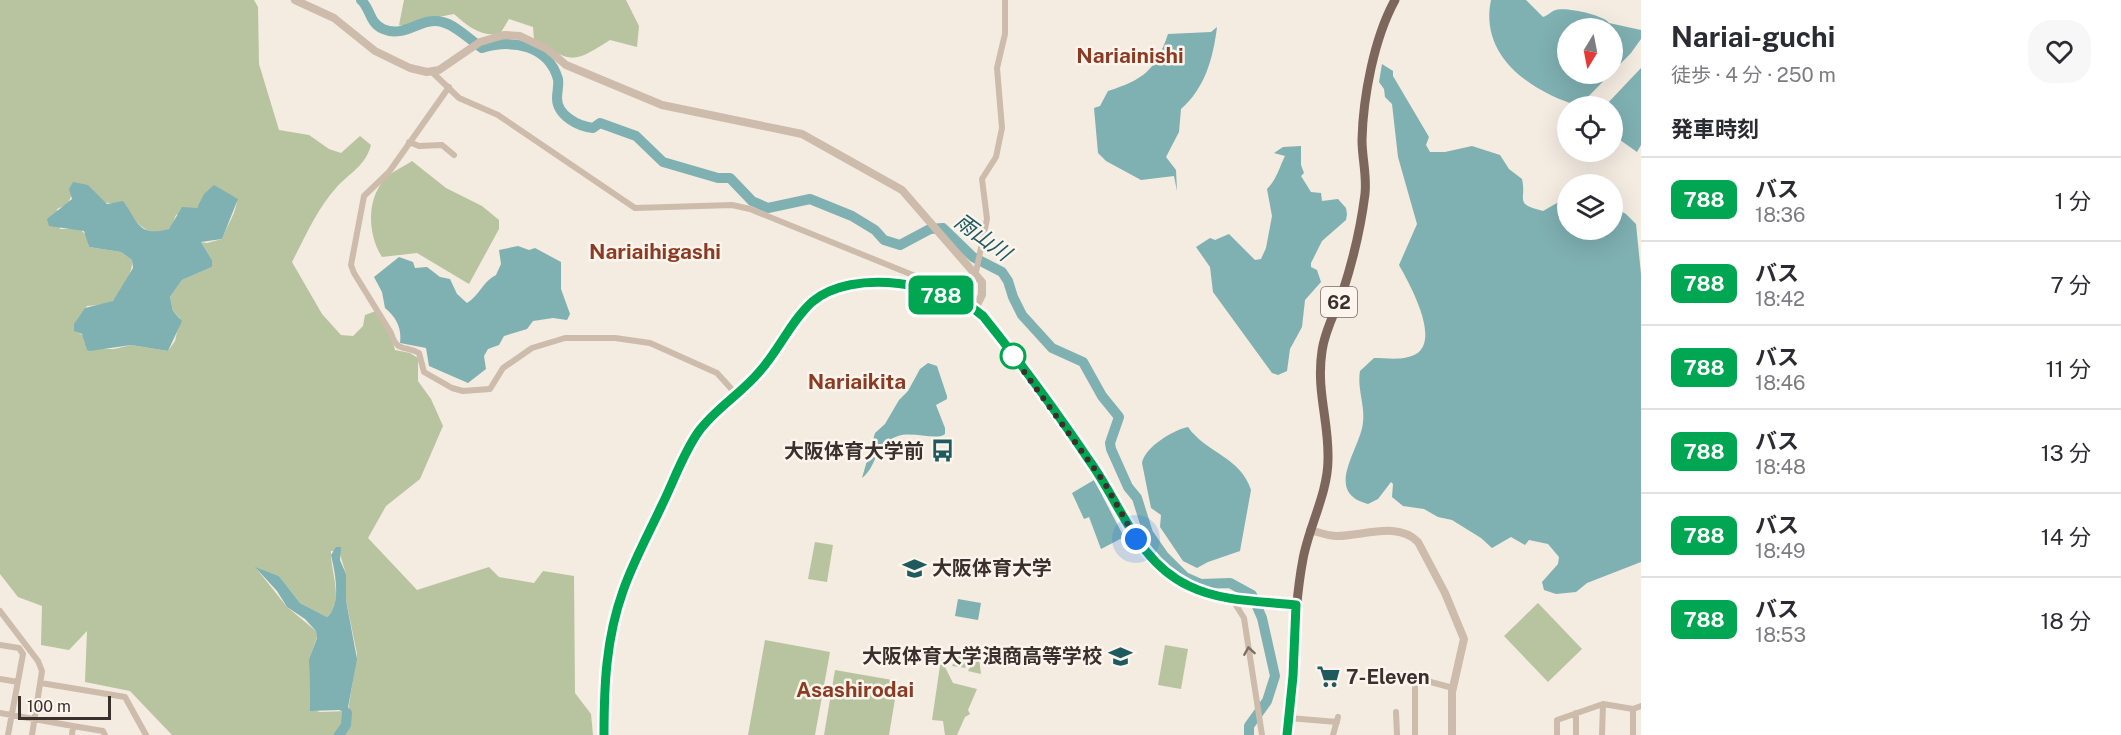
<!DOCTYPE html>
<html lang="ja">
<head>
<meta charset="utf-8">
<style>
  body { margin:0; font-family:"Public Sans","Noto Sans JP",sans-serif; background:#f7f7f7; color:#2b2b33; height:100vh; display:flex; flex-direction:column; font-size:22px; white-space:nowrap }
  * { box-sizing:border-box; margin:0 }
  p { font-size:20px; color:#7c7c81 }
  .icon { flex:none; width:33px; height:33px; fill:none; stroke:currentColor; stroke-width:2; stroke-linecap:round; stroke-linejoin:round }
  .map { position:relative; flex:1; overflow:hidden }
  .sheet { display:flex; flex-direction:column; background:#fff; width:480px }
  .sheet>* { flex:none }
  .badge { padding:0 12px; border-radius:9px; font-size:21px; line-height:39px }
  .needle { width:39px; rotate:190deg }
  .controls { position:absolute; left:1557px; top:18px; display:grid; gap:12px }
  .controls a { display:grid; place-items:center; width:66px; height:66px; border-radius:50%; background:#fff; box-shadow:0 6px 24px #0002; font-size:30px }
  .scale { position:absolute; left:18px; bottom:15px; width:93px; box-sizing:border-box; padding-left:6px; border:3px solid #3b302b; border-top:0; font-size:16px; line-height:21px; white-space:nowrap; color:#3b302b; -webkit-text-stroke:4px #fbf5ee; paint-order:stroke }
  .you { position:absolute; width:30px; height:30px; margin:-15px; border:4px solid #fff; border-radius:50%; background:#1a73e8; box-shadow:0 0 0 9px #1a73e833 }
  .map>.badge { position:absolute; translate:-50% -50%; box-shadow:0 0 0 3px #fff }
  h2 { padding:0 30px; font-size:22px; line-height:54px }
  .round { display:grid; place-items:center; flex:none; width:63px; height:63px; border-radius:24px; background:#f7f7f7 }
  .overview { display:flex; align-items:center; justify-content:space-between; height:102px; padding:0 30px }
  h1 { font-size:28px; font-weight:700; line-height:45px }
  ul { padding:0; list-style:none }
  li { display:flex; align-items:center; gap:18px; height:84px; padding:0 30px; border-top:2px solid #e1e1e2 }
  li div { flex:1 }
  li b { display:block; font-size:22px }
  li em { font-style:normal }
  li .badge { min-width:66px; font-weight:700; text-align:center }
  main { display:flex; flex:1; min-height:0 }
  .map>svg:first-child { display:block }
  .green { fill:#b8c4a0; fill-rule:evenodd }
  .water { fill:#7fb0b2; fill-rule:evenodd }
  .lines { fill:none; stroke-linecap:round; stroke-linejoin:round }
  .river { stroke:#7fb0b2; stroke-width:10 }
  .minor { stroke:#cdbbac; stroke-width:6 }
  .tertiary { stroke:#cdbbac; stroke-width:8 }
  .primary { stroke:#7d675c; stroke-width:9 }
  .oneway { stroke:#7d6f65 }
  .line-casing { stroke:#fff; stroke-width:14 }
  .line { stroke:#00a651; stroke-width:9 }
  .walk { stroke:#3b302b; stroke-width:6; stroke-dasharray:0 10.8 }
  .stop-dot { fill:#fff; stroke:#00a651; stroke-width:3 }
  .labels { text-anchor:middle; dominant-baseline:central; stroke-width:5; stroke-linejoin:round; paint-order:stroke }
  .shield { fill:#fbf5ee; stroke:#756b66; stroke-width:1.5 }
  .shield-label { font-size:18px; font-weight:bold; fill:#3b302b }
  .poi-label { font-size:20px; font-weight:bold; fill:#3b302b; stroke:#fbf5ee; text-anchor:end }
  .neighbourhood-label { font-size:21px; font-weight:bold; fill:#8c3b22; stroke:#fbf5ee }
  .water-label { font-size:21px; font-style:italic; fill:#1f5a5e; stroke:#fbf5ee }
</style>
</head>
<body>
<main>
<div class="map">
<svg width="1641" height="735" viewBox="0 0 1641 735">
  <rect width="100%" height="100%" fill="#f4ebe1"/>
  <path class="green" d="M0,0H254L258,7L259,64L279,130L309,135L329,149L341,153L360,136L371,145C365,167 350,172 336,188C317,209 305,237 292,262L322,314L341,335L353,336L363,326L365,315L376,311L390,333L395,350L410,353L418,358V381L431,399L443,426L420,479L386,506L368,538L417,590L489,567L499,577L534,583L543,571L574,576L575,693L591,714L593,735H172L130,691L85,682L87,631L69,650L41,645L42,606L18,597L0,574ZM214,186L237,199C237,212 226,227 222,239L207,243L201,242L212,260V267L182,280L170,297L173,311L180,318L175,341L168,351L131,345L114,349H87L84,336L77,332V320L87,306C95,305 104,305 111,302C120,297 134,270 132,260L121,252L89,247L86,235L80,229H60L57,209L68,204L72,194L92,189L101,202L126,205C130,220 152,241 169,229C173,226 174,219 176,215L197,208ZM331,551H339L346,574V600L357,654L348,711L320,712L310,709L309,659L317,637L316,631L287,607L256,568L279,576L300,603L327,617C345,601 330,571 331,551Z
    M404,0H626L639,26L637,47L610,40C572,64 573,63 534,40L533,27L509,19L500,34C480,37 468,26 454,14C439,16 410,27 399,25Z
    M412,161L446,188L482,206L499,220V229L469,284L417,253L382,257C368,235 366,201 384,180C391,172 403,167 412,161Z
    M815,542L833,545L827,582L808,579Z
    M1538,603L1582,649L1548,682L1504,636Z
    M765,640L830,652L815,735H748Z
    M1165,645L1188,649L1181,689L1158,685Z
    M962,648L966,668L952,666Z
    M978,651L981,674L968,671Z
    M941,659L953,683L977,689L968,710L970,714L965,717L957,735H945L943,721L932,720Z
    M835,670L898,681L889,735H824Z"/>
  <path class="water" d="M1491,0H1526L1543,17C1549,15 1551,11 1556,10C1566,7 1603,15 1609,23L1641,30V39L1631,53L1579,106C1532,92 1479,57 1491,0ZM1568,28H1612V74H1568Z
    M1217,27C1213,59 1205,88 1181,109L1179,132L1166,157L1176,170L1177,191L1174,176L1141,180L1106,161L1098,153L1094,108L1100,106L1108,91C1143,80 1156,70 1168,34L1211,32Z
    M1382,64L1393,71V76L1429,137L1426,145L1430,152H1445L1472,146L1500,155L1509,169L1522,179C1527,200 1513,204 1543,211L1557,203L1567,202L1568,230H1612L1613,207L1626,214L1636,224L1641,274V562L1587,583L1576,592L1556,594L1544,590L1542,582L1558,564L1559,557L1548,544L1529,540L1525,545L1511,537L1492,548L1481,538L1452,520L1438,517L1424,509L1403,506L1392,497L1393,484L1391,482L1378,499L1368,504C1322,492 1361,449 1363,422C1365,405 1357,389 1360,371L1374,358C1387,358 1404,361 1416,354C1441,339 1409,283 1399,265L1417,224L1398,157L1392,104L1385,97L1384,89L1379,82Z
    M1641,68V145L1637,152L1613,135L1612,106H1605Z
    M1301,146V165L1304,173L1301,176L1311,192L1321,193L1322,201L1338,199L1346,208L1347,214L1346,220L1322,241L1311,263V267L1317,270L1321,282L1305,300L1302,327L1290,349L1287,371L1278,375L1272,373L1213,292L1210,267L1196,247L1210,238L1215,240L1229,234L1255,260L1261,259L1266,248L1272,216L1267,189C1277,179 1279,168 1285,156L1274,153L1283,147Z
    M73,182L88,185L107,204L123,201C137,219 137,238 169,229L182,207L197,208L204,194L214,185L238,199L222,239L201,242L212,260V267L182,280L170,297L173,311L182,321L168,351L131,345L90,351L87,350L82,334L74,331V324L85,308L113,301L133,268L132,260L121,252L89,247L84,231L49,226L47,219L72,199L69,189Z
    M518,246L529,250L535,248L561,262V289L570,314L567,320L553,318L533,321L527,329L504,336L499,345L488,349L484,356L486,369L468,383L429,366L426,348L400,343C402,328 396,317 385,308L382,292L374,277L399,257L413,262L415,268L427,267L440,277L450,279L457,294L467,303C479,296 483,281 496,275L501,264L499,250Z
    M928,363L937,366L947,396V399L936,405L945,428V434C937,441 913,431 898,436C873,445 878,466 862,478L875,433L885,424L899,400L908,391L920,369Z
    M1188,427C1206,453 1241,457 1251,490L1240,551L1208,562L1197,568L1183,561L1160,527L1161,515L1151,508L1142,463C1145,447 1173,430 1188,427Z
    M1094,480L1124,537L1101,549L1089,517L1084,519L1072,493Z
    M336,547H341L340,560L346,574V600L357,659L347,713L339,710L310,711L309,659L317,638L316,631L305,619L287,607L277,591L255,567L279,576L300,603L327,617C342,604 335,572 331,555Z
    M958,599L981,603L978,620L955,616Z"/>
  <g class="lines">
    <path class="river" d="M361,0C371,9 369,23 383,29C405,39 421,16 442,22C456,25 470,40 482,48C512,39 548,45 558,79C559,85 557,92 557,98C557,115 577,126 593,128L600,123L636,136L663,162L718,178H730L752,201L768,208L810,199L852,216L875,230L884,240L900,245L930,229L943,228L973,257L1002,272L1008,281L1013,297L1022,315L1052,348L1083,362L1102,396L1119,417L1110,443L1111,449L1128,487L1137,498L1148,533L1164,556L1185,577L1201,584L1230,583L1252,595L1262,618L1275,676L1267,701L1249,726V735
      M339,735L346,725L347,713"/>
    <path class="minor" d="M432,72L459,98L498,115L635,208L732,205L750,209L930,282L951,284L964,280L976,272L987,219L982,179L996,157L1002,128L997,68L1005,34V0
      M449,87L389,172L364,196L351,265L354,273L391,333C397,353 405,345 419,353L424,372L452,388L463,391L490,389L503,368L532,348L565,338H615L650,343L717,373L736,394
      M409,142L419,146L442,145L454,155
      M1232,599L1244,618L1262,735
      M0,611L38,661L42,671L32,735
      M0,645L19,648L23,654L8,735
      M1401,674L1453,688
      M1415,678V735
      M0,679L18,682
      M41,683L125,697L146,735
      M1396,712L1397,735
      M0,713L73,726
      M1289,718L1337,722
      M72,735L73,726L103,731L105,735
      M1333,735L1338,717
      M1557,735V720L1603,704L1633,709L1641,706
      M1576,735V713
      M1602,735L1603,704
      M1633,735V709"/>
    <path class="tertiary" d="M295,0L334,18L375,51L410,68L427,72L439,70L480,42L504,35L520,36L547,49L566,65L662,105L802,134L902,190L982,282V295L975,309
      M1310,530C1318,532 1328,536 1337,536C1363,536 1398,521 1418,542L1445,593L1464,639L1452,692V735
      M604,735L606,660L622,592L690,446L711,416L760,372L811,303L823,294L850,285L868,282L912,286L975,309L998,335L1078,444L1104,481L1143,550L1154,561L1176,579L1200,591L1232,599L1296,605"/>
    <path class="primary" d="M1287,735C1295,677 1292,617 1303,559C1309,526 1328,493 1328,459C1329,421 1316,391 1322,351C1325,329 1336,311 1343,291C1353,260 1361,226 1365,194C1367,175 1362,158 1362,140C1363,97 1374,38 1395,0"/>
  </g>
  <defs><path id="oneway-chevron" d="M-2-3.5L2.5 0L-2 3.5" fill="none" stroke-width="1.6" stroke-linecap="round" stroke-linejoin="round" transform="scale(1.5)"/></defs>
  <use class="oneway" href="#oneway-chevron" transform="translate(1249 651) rotate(-99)"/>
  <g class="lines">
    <defs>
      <path id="line" d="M604,735C604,686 606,638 623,591C633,562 649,533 662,505C674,481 683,453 699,431C716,408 742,393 760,371C779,350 791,321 812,302C853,267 945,283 983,316C1020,362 1058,414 1091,463C1122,507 1138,562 1189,586C1222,602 1260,601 1296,605L1293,676L1287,735"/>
    </defs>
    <use href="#line" class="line-casing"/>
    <use href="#line" class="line"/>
    <path class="walk" d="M1013,356L1009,351L1104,482L1136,539"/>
  </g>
  <defs>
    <symbol id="bus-bare" viewBox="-9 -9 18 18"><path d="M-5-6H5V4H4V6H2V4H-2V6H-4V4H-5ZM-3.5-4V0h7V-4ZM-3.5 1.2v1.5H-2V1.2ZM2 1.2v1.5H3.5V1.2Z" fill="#1f5a5e" stroke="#fbf5ee" stroke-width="2.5" paint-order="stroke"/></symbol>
    <symbol id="university-bare" viewBox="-9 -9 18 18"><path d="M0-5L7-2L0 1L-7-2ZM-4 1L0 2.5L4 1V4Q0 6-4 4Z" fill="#1f5a5e" stroke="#fbf5ee" stroke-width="2.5" paint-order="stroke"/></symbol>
    <symbol id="school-bare" viewBox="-9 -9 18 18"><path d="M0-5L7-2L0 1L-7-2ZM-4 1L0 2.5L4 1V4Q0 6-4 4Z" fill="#1f5a5e" stroke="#fbf5ee" stroke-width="2.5" paint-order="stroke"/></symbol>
    <symbol id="supermarket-bare" viewBox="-9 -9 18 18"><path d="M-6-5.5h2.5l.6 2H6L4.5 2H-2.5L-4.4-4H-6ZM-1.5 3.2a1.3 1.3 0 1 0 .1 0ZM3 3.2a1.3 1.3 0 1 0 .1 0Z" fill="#1f5a5e" stroke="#fbf5ee" stroke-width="2.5" paint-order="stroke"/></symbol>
  </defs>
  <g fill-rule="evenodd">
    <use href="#bus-bare" x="926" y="434" width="33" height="33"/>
    <use href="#university-bare" x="898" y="552" width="33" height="33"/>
    <use href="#school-bare" x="1104" y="640" width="33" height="33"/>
    <use href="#supermarket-bare" x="1312" y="660" width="33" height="33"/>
  </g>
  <circle class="stop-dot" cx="1013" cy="356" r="12"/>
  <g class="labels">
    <rect class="shield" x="1321" y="287" width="36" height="30" rx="4.5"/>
    <g class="shield-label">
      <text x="1339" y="302">62</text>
    </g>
    <g class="poi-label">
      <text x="924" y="451">大阪体育大学前</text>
      <text x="932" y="568" text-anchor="start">大阪体育大学</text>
      <text x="1102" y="656">大阪体育大学浪商高等学校</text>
      <text x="1346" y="677" text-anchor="start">7-Eleven</text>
    </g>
    <g class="neighbourhood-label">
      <text x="1130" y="55">Nariainishi</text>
      <text x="655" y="251">Nariaihigashi</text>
      <text x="857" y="381">Nariaikita</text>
      <text x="855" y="689">Asashirodai</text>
    </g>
    <g class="water-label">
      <text transform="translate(983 237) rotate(36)">雨山川</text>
    </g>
  </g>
</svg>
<div class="controls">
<a><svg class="needle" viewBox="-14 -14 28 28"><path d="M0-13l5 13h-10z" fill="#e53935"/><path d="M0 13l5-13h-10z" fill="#7c7c81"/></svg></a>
<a><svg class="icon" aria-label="locate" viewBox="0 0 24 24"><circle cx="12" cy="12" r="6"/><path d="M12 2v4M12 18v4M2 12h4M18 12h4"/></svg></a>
<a><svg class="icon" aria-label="layers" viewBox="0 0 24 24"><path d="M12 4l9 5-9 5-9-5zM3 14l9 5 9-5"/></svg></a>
</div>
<div class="scale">100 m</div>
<div class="you" style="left:1136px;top:539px"></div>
<b class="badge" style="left:941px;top:295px;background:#00a651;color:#fff">788</b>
</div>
<section class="sheet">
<div class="overview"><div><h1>Nariai-guchi</h1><p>徒歩 · 4 分 · 250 m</p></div><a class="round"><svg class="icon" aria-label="heart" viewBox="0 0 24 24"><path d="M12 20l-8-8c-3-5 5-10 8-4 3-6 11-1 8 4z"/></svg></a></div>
<h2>発車時刻</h2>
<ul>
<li><span class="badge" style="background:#00a651;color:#fff">788</span><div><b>バス</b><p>18:36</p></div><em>1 分</em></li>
<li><span class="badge" style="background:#00a651;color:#fff">788</span><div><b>バス</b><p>18:42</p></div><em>7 分</em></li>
<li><span class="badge" style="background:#00a651;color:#fff">788</span><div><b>バス</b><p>18:46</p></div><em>11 分</em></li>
<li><span class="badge" style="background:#00a651;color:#fff">788</span><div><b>バス</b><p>18:48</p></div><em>13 分</em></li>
<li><span class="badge" style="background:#00a651;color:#fff">788</span><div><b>バス</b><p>18:49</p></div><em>14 分</em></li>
<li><span class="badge" style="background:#00a651;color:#fff">788</span><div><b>バス</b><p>18:53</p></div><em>18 分</em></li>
</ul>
</section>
</main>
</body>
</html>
